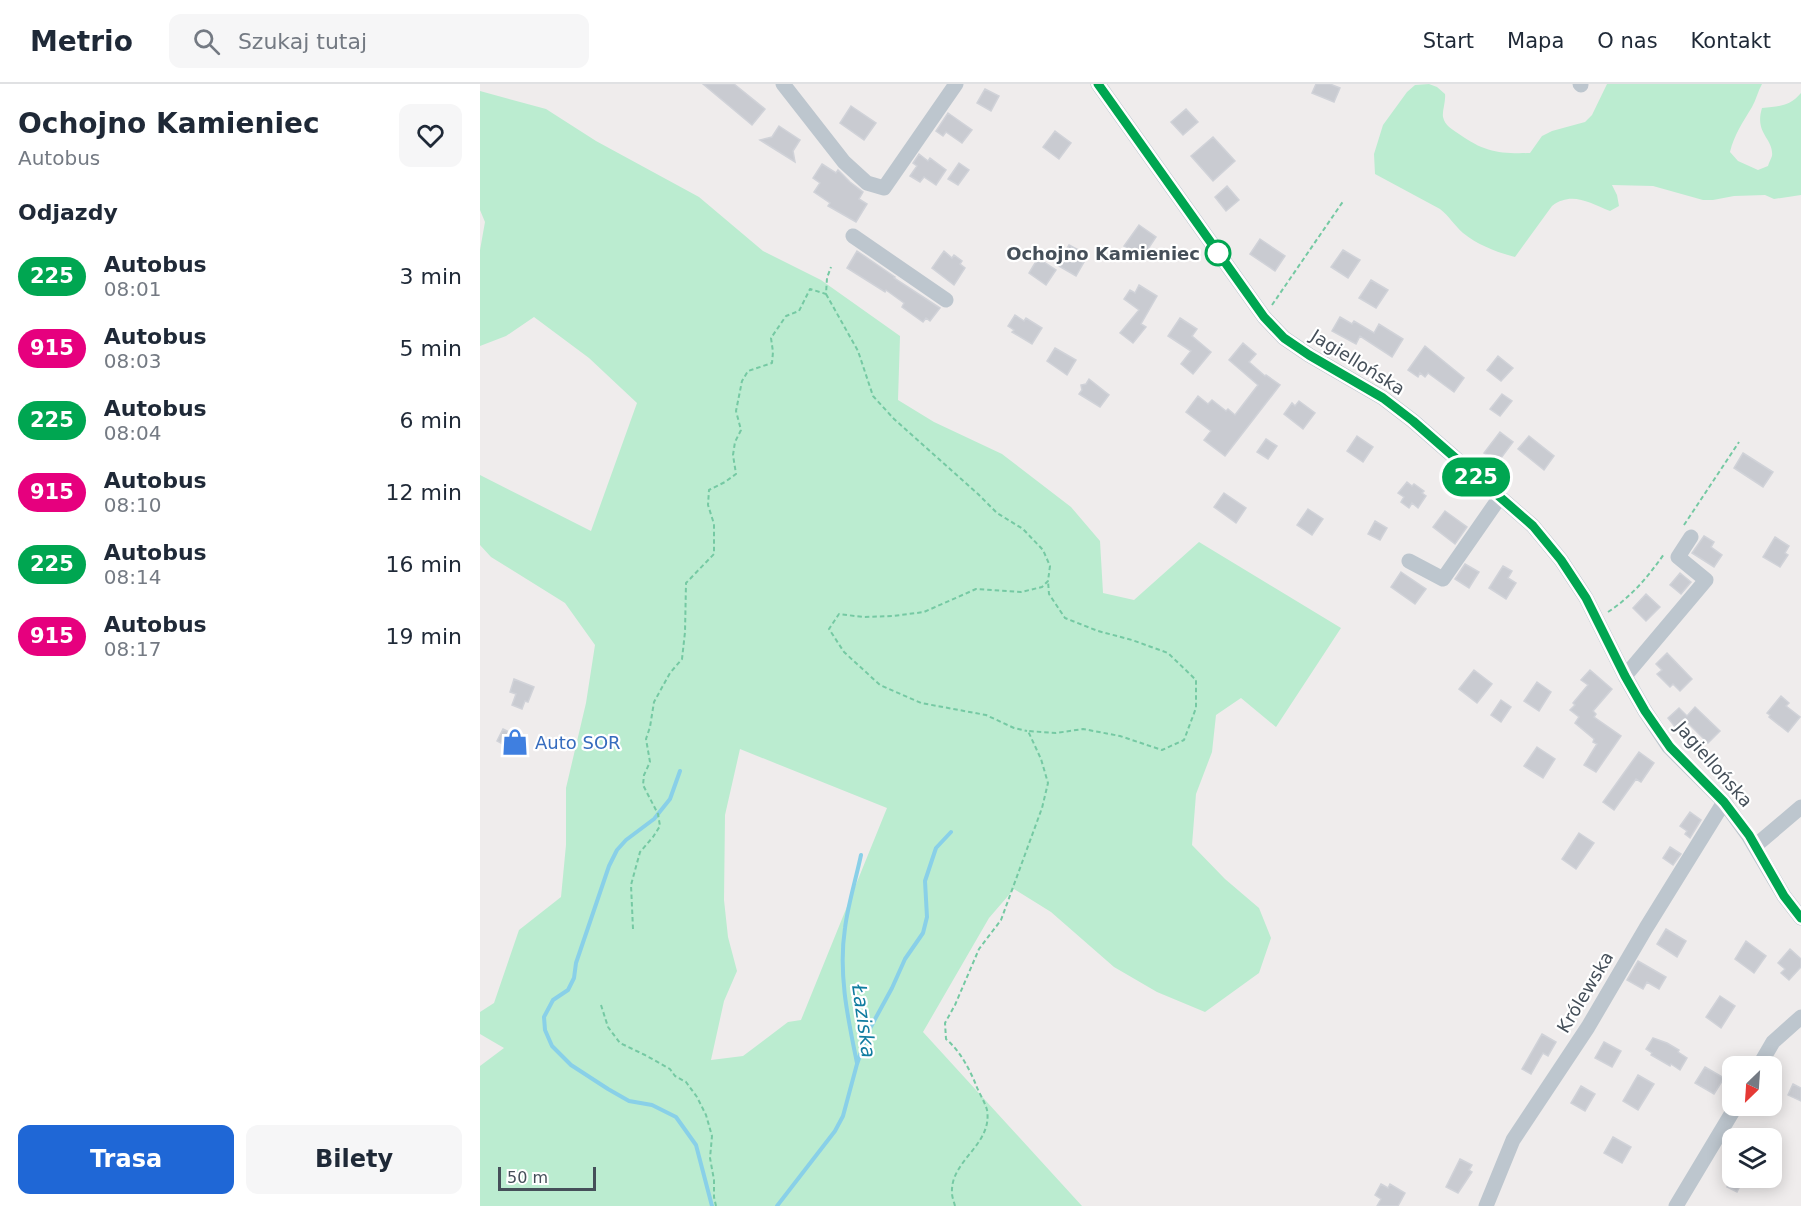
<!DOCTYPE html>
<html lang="pl">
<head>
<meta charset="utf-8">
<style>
  body { margin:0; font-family:"DejaVu Sans",sans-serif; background:#f6f6f7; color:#1f2937; height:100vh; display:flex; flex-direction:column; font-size:22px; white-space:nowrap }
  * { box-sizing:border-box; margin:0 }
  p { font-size:20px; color:#747a83 }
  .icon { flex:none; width:33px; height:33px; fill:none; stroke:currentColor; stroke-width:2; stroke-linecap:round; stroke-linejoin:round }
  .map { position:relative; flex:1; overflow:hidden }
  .side { display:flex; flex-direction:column; background:#fff; width:480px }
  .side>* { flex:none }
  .badge { padding:0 12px; border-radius:20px; font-size:21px; line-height:39px }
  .needle { width:39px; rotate:205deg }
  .tools { position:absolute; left:1242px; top:972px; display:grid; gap:12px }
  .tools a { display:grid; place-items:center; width:60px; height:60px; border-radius:12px; background:#fff; box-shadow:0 3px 15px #0003; font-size:30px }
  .scale { position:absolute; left:18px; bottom:15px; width:98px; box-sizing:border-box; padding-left:6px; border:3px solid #454f59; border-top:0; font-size:16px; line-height:21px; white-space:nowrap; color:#454f59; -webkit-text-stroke:4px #fff; paint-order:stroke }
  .map>.badge { position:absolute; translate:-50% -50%; box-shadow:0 0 0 3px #fff }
  h2 { padding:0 18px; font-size:22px; line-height:54px }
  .round { display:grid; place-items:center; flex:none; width:63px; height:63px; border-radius:12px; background:#f6f6f7 }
  .summary { display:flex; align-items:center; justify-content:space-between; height:102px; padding:0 18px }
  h1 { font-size:28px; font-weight:700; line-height:45px }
  .primary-button { display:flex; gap:12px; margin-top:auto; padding:12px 18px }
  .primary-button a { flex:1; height:69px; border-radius:12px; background:#1f67d6; color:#fff; font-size:24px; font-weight:700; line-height:69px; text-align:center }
  .primary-button a+a { background:#f6f6f7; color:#1f2937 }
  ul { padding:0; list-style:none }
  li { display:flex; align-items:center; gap:18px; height:72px; padding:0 18px }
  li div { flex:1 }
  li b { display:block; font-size:22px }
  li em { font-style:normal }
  li .badge { min-width:66px; font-weight:700; text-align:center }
  header { display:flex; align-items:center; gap:36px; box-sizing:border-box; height:84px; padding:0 30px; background:#fff; border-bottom:2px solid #e0e1e3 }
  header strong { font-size:28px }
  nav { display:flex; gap:33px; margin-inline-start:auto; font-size:21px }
  .search { width:420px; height:54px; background:#f6f6f7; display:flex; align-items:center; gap:15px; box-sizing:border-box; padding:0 21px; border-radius:12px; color:#747a83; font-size:22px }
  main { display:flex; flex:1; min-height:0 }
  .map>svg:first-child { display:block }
  .green { fill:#bbecd0; fill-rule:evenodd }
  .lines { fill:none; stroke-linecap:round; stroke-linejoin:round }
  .stream { stroke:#89d0e8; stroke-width:4 }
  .building { fill:#c9cbd1; stroke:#d0d2d8; stroke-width:1.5 }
  .path { stroke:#75c9a3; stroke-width:2; stroke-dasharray:4.5 3; stroke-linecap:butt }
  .minor { stroke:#bdc6ce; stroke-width:15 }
  .line-casing { stroke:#fff; stroke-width:14 }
  .line { stroke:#00a651; stroke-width:9 }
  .stop-dot { fill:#fff; stroke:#00a651; stroke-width:3 }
  .labels { text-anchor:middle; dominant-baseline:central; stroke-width:4.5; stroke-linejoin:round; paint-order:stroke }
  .stop-label { font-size:18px; font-weight:bold; fill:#454f59; stroke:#fff; text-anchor:end }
  .street-label { font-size:18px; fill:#454f59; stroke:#fff }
  .shop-label { font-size:18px; fill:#366cbe; stroke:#fff; text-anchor:start }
  .water-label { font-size:20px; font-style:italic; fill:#117ca0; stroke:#fff }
</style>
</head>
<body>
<header>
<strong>Metrio</strong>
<div class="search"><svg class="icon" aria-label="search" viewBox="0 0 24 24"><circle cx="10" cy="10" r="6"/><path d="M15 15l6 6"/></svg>Szukaj tutaj</div>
<nav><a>Start</a><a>Mapa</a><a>O nas</a><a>Kontakt</a></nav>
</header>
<main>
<section class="side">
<div class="summary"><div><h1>Ochojno Kamieniec</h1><p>Autobus</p></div><a class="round"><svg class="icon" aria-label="heart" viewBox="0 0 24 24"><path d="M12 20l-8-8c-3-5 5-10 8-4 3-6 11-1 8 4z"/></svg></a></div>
<h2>Odjazdy</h2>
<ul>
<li><span class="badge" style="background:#00a651;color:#fff">225</span><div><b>Autobus</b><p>08:01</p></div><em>3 min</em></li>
<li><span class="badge" style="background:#e6007e;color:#fff">915</span><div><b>Autobus</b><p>08:03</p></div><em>5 min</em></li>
<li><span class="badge" style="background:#00a651;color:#fff">225</span><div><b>Autobus</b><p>08:04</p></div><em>6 min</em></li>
<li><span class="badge" style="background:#e6007e;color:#fff">915</span><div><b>Autobus</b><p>08:10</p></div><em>12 min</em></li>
<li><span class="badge" style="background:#00a651;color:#fff">225</span><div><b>Autobus</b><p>08:14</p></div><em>16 min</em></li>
<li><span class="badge" style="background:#e6007e;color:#fff">915</span><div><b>Autobus</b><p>08:17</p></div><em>19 min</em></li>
</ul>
<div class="primary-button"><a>Trasa</a><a>Bilety</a></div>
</section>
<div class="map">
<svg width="1321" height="1122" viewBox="0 0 1321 1122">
  <rect width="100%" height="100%" fill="#efecec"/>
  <path class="green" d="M949,0L957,3L965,10C966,17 962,27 963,33C965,42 972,45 979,50C1004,68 1020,70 1050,69L1062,52L1072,47L1105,38L1112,31L1127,0H1282C1278,7 1276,16 1272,23C1263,38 1254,51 1250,68L1258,77L1278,86L1288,82C1289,78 1291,75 1292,72C1294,54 1274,50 1282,24C1299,22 1309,23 1321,9V111L1294,115L1285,111L1254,112L1233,116H1223L1173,102L1132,101L1137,111L1139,122L1130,127C1109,119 1092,107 1072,122L1035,173C1016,168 998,161 983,149C974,141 969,132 960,125L895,90L894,70L903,41L927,8L935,1Z
    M0,7L66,25L116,57L219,113L283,167L341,196L420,252L418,316L454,338L522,370L591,423L620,457L623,509L654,516L719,458L861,544L796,643L761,614L736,631L732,668L716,710L712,761L745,795L779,824L791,854L779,889L725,928L677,908L634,883L571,828L534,805L509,834L443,948L602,1122H0V982L24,964L0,950V928L14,919L39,846L81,813L86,761V704L106,619L115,561L85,519L11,473L0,461V391L111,447L157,319L109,274L54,233L26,252L0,262V166L5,138L0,126ZM260,665L407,724L321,936L308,938L263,972L231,976L244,917L257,887L248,853L244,816L245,731Z"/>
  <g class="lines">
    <path class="stream" d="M200,687L190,715L174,735L146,756L137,766L129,782L96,879L94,894L88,906L73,916L64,933L65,946L72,962L91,981L128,1005L149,1017L172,1021L196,1033L216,1061L232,1122
      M377,979C368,935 358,890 365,844C368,820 376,795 381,771
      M297,1122L355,1047L363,1032L377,980L388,948L412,904L425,875L443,849L447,833L445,797L456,764L471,748"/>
  </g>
  <path class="building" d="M223,0H254L285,25L272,41Z
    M836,0H850L860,4L854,18L832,9Z
    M505,5L519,12L511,27L497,19Z
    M371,22L396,39L384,56L360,39Z
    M706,25L718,38L703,51L691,38Z
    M468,29L492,46L482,59L466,48L463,52L456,47Z
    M299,42L320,56L313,67L315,78L280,56L292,53Z
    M575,47L591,59L579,75L563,63Z
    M733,53L755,77L733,97L711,72Z
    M439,70L448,77L450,74L466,86L456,101L444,93L440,98L430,92L437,82L433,79Z
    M479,79L489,86L478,101L468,95Z
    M342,80L356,89L358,86L370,98L383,108L379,115L387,120L376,138L348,122L350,119L334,108L340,99L333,94Z
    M747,102L759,116L746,127L735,113Z
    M659,141L676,153L662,174L644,162Z
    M780,155L805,172L795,187L770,170Z
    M589,161L608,171L596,192L577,181Z
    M863,166L880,176L868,194L851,183Z
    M377,167L415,193L414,194L460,224L450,237L446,234L443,238L422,223L424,219L406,206L405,208L367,184Z
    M464,167L472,174L474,171L482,177L480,180L485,184L474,201L452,184Z
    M558,174L576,186L566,201L549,189Z
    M891,196L908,206L896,224L879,214Z
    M659,201L677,212L661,240L666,243L653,259L640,249L659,226L644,215L650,206L655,209Z
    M535,231L544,237L546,234L562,244L552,260L532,248L534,246L528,242Z
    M860,233L872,240L874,237L894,249L899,240L923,255L912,273L880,252L876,260L852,247Z
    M700,234L717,245L712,252L731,268L713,290L701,280L711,267L688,252Z
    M763,259L776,270L769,278L785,292L786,291L800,301L745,372L724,356L731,347L706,328L718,312L728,320L732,316L746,327L748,325L755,331L778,301L749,276Z
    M945,262L984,294L974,308L948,289L945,293L940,289L938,293L928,286Z
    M575,264L596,276L587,291L567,277Z
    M1018,272L1033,284L1021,297L1007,286Z
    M609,295L629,311L620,323L599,310L602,306L601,301L606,300Z
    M1022,310L1032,317L1020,332L1010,325Z
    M819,317L835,329L823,345L804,330L812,319L815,322Z
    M1020,348L1033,358L1018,378L1004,369Z
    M877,352L893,363L883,378L867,367Z
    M1049,352L1074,372L1064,386L1038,365Z
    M786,355L797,362L788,375L777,368Z
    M1263,369L1293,388L1283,403L1254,384Z
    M927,398L932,402L934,400L944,407L942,409L946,412L938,424L932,419L929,424L921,418L924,413L918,409Z
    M744,409L766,424L756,439L734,423Z
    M828,425L843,435L832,451L817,441Z
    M965,427L987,443L975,460L953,443Z
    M895,437L907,444L900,456L888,450Z
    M1224,452L1234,458L1231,463L1242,471L1234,483L1212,469Z
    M1295,453L1309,462L1305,469L1308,471L1300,483L1283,473Z
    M985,480L999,488L989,504L975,495Z
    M1023,482L1032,487L1028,494L1036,499L1026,515L1009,504Z
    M921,488L946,505L935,520L911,503Z
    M1200,489L1211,498L1201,510L1190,501Z
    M1166,510L1180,523L1166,537L1153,524Z
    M1187,569L1212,595L1200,607L1193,600L1190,603L1177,590L1182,586L1176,580Z
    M994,586L1012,600L997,619L979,605Z
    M1110,586L1132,605L1113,627L1116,630L1114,633L1141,652L1116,688L1104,681L1117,660L1113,658L1114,655L1095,639L1099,633L1090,626L1095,621L1093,619L1108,601L1101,596Z
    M34,595L54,603L48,618L45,617L42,625L32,621L36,610L30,608Z
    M1057,598L1071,608L1059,627L1044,617Z
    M1301,612L1309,619L1306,622L1320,633L1308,648L1289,633L1290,631L1287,629Z
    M1021,616L1031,623L1021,638L1011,631Z
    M1215,623L1240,647L1228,659L1205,636L1196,644L1188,634L1199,624L1207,632Z
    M23,645L44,655L36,667L17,657Z
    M1057,663L1075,675L1063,694L1044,682Z
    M1159,668L1174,679L1161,698L1156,695L1134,726L1123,718Z
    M1210,728L1221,736L1210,754L1205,750L1207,747L1200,742Z
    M1099,749L1114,759L1096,785L1082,775Z
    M1190,763L1201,770L1193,781L1183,774Z
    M1186,845L1206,857L1197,873L1177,860Z
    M1266,857L1286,872L1274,889L1255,875Z
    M1310,865L1321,875V883L1309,896L1301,889L1305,885L1298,879Z
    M1158,877L1186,893L1179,905L1167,898L1163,905L1147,896Z
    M1240,912L1255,922L1241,944L1226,933Z
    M1062,950L1076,958L1068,972L1063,969L1051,990L1042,985Z
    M1173,954L1187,959L1199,966L1198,968L1207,974L1200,986L1191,980L1190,982L1171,971L1172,969L1166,965Z
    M1124,958L1141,967L1132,983L1115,974Z
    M1225,983L1244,994L1234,1010L1215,999Z
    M1158,991L1174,1000L1158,1026L1143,1017Z
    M1313,1000L1321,1004V1017L1308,1011Z
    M1101,1002L1115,1010L1105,1027L1091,1019Z
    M1133,1053L1151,1063L1142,1079L1124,1069Z
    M980,1075L992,1081L989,1086L992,1088L978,1109L966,1103Z
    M1252,1094H1264L1257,1108L1247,1103Z
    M901,1100L908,1104L910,1100L925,1109L918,1122H897L901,1115L895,1111Z"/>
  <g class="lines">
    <path class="path" d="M346,210L378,267L393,312L414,335L498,410L517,429L543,445L563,466L570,482L568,497L562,503L541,508L496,505L444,528L413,532L383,533L359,530L349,545L364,568L400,601L441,619L506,631L534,644L547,647
      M792,221L864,116
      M1204,441L1259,358
      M1128,528C1151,513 1168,493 1184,470
      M153,845L151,801L160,768L173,753L180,742L178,730L163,701L164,691L170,678L166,655L170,643L174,618L190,589L202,575L205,548L206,499L234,470V440L228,421L229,406L245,398L256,390L253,371L255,358L261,346L256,327L262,297L268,287L292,279L293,268L291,254L306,232L319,227L330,205L346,210L347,194L351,183
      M121,921L128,943L140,959L165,971L190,985L195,992L206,998L217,1013L226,1031L232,1052L230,1074L234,1096V1113L236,1122
      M475,1122C474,1118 472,1113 472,1109C470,1076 513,1061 507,1026C505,1018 499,1009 496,1001C489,984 480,967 466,955L465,939L475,921L499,865L521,836L562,724L568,699L561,675L548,647L576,649L603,645L640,652L682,666L704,656L716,624V596L688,569L652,556L618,547L585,534L569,510L568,497"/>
    <path class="minor" d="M303,0L364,78L387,99L404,104L476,0
      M618,0L784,233L804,254L829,271L903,314L933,337L1053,442L1081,476L1106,514L1145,592L1165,627L1189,663L1244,718L1268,751L1304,812L1321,834
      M1100,0L1101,1
      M373,152L466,216
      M929,477L963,495L1020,413
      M1145,592L1226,496L1198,473L1211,453
      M1275,762L1321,723
      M1279,982L1293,958L1321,933
      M1006,1122L1033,1056L1108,943L1166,844L1244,718
      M1196,1122L1256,1022"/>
  </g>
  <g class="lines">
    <defs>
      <path id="line" d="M618,0L784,233L804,254L829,271L903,314L933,337L1053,442L1081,476L1106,514L1145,592L1165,627L1190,663L1244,718L1269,751L1304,812L1321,834"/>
    </defs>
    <use href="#line" class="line-casing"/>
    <use href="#line" class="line"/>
  </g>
  <defs>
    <symbol id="shop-bare" viewBox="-9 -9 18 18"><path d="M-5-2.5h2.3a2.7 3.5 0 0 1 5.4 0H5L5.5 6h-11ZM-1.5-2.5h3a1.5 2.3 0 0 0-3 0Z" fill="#3f7fe0" stroke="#fff" stroke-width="2.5" paint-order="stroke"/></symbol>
  </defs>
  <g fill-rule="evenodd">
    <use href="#shop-bare" x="16" y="639" width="38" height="38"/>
  </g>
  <circle class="stop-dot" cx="738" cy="169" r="12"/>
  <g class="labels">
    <g class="stop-label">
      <text x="720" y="169">Ochojno Kamieniec</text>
    </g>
    <g class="street-label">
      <text transform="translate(878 278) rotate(32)">Jagiellońska</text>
      <text transform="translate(1234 680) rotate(49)">Jagiellońska</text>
      <text transform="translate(1105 908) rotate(-59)">Królewska</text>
    </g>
    <g class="shop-label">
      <text x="55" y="658">Auto SOR</text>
    </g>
    <g class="water-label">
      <text transform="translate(384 937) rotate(82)">Łaziska</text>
    </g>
  </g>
</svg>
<div class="tools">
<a><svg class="needle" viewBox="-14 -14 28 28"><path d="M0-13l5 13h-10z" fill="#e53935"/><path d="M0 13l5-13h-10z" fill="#747a83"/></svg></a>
<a><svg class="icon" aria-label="layers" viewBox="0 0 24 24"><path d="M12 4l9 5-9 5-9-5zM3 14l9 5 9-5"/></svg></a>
</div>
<div class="scale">50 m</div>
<b class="badge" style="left:996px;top:393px;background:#00a651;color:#fff">225</b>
</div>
</main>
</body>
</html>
